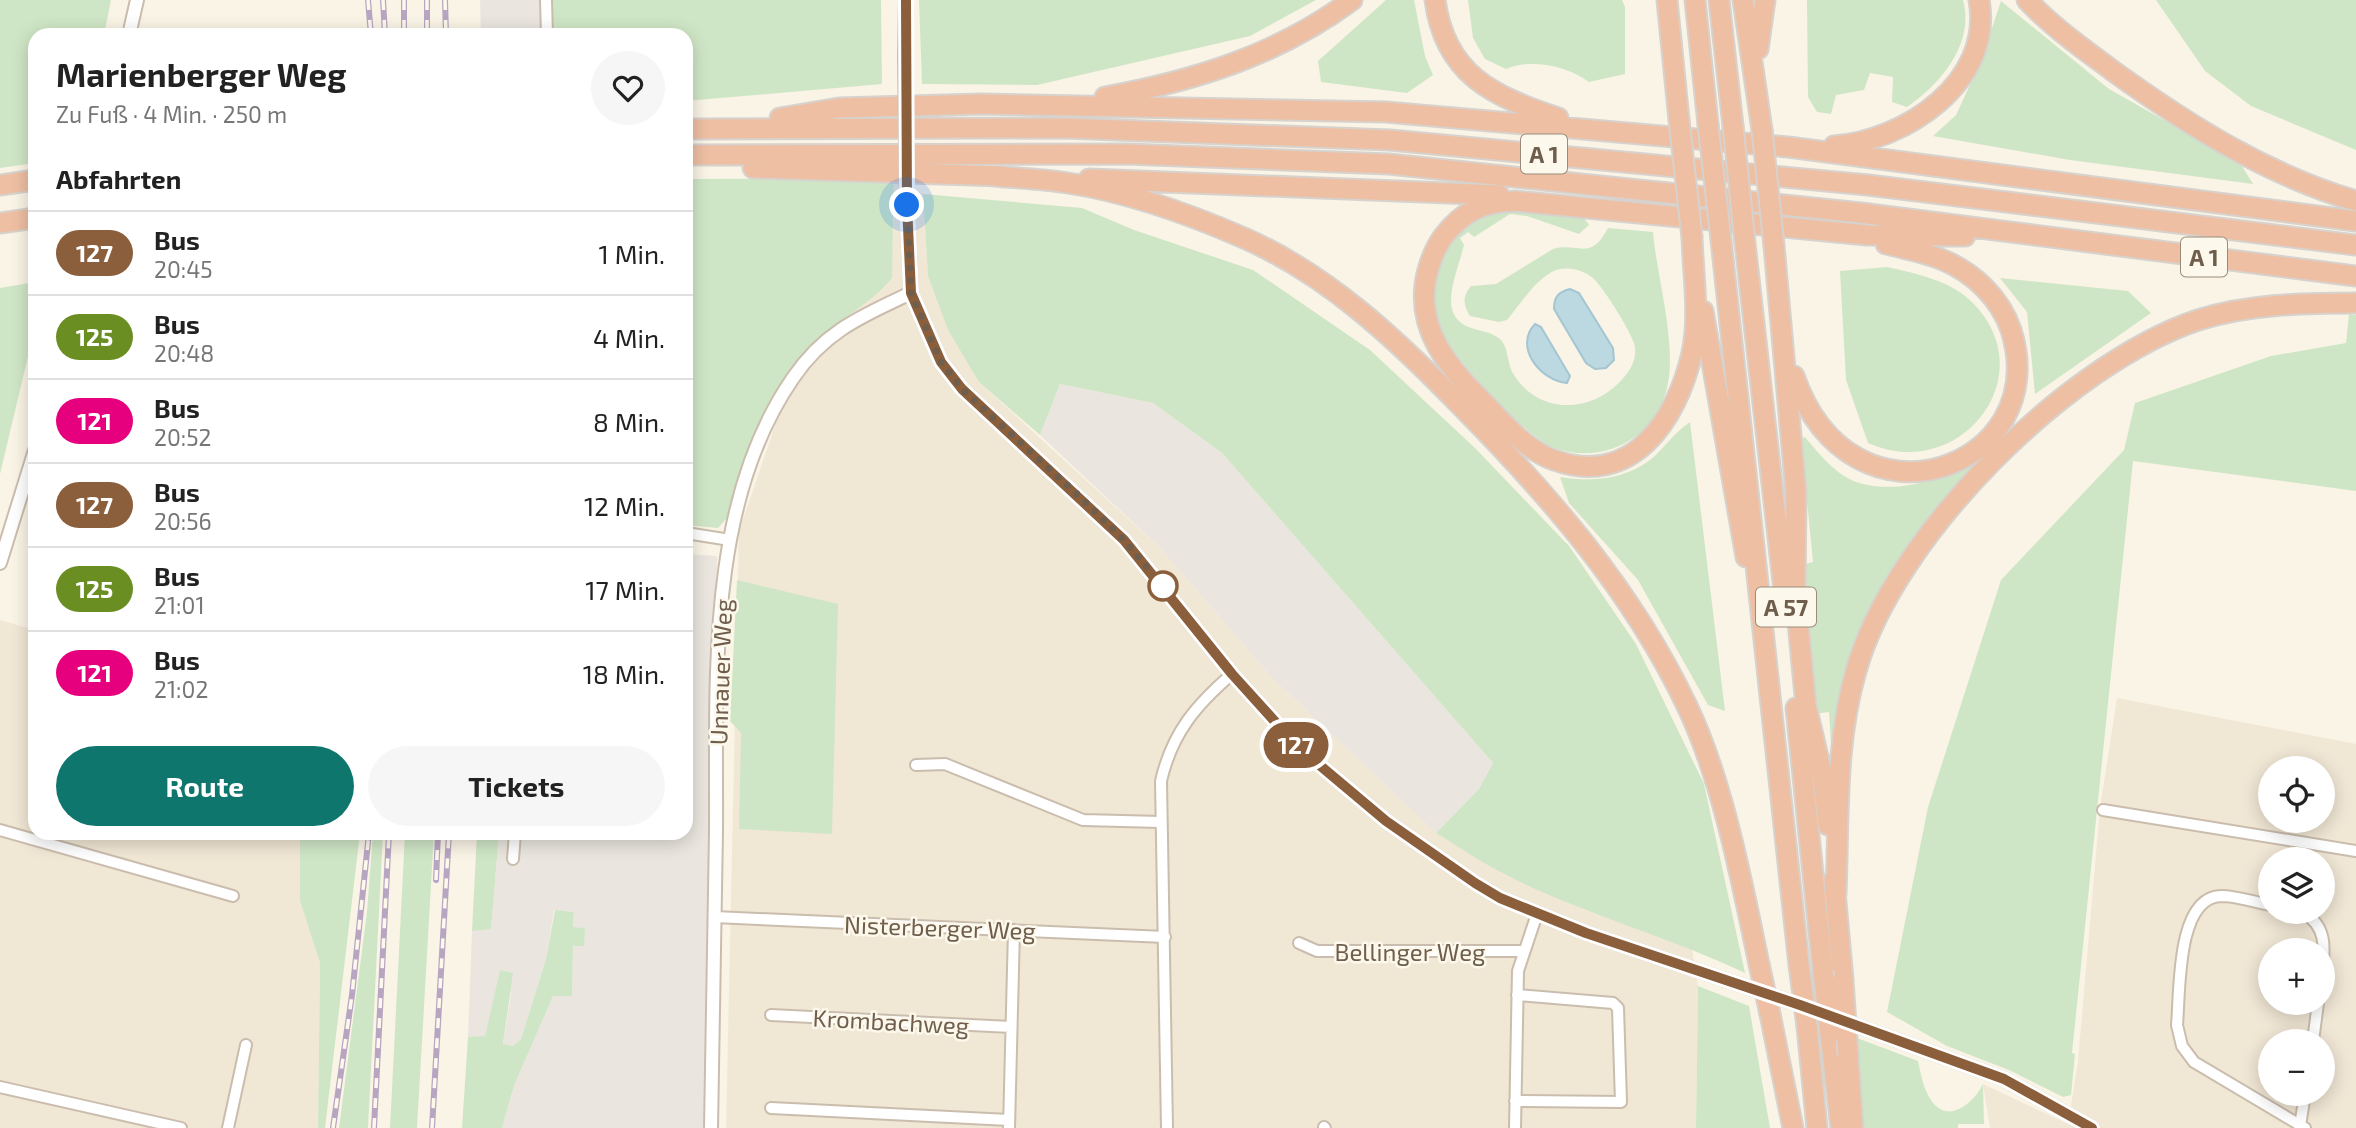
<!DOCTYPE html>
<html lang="de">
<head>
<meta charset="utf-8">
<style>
  body { margin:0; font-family:"Exo 2",sans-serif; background:#f6f6f6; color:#222; height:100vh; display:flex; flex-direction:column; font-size:26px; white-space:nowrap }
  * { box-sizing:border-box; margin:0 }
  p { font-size:23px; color:#767676 }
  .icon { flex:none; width:38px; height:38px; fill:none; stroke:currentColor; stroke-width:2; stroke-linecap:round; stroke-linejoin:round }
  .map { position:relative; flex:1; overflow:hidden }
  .side { position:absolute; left:28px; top:28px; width:665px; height:812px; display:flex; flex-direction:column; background:#fff; border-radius:21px; box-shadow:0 4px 18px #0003 }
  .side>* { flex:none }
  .badge { padding:0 14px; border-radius:23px; font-size:24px; line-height:46px }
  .tools { position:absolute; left:2258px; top:756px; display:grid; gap:14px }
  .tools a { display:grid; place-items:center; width:77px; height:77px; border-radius:50%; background:#fff; box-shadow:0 4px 18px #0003; font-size:35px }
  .you { position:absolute; width:35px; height:35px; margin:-18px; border:5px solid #fff; border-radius:50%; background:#1a73e8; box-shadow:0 0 0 10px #1a73e833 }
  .map>.badge { position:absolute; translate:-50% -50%; box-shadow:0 0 0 4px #fff }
  h2 { padding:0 28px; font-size:26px; line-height:63px }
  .round { display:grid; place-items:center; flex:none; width:74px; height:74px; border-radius:37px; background:#f6f6f6 }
  .overview { display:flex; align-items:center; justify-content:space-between; height:119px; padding:0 28px }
  h1 { font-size:33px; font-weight:700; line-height:52px }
  .primary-button { display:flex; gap:14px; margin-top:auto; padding:14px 28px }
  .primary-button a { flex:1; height:80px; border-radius:42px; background:#0f766e; color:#fff; font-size:28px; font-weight:700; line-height:80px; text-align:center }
  .primary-button a+a { background:#f6f6f6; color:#222 }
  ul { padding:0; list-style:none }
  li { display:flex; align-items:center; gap:21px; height:84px; padding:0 28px; border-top:2px solid #e0e0e0 }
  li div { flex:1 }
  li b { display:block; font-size:26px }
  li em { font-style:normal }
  li .badge { min-width:77px; font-weight:700; text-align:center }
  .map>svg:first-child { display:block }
  .residential { fill:#f1e7d5; fill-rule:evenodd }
  .industrial { fill:#eae6df }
  .green { fill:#cfe6c6 }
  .water { fill:#bcd8e1; stroke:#a4c5d2; stroke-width:2 }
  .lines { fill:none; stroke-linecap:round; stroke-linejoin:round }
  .minor-casing { stroke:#cabdad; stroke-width:14 }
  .tertiary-casing { stroke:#cabdad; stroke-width:16 }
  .motorway-casing { stroke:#d7d2cd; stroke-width:23 }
  .minor { stroke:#fff; stroke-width:10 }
  .tertiary { stroke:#fff; stroke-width:12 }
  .motorway { stroke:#eebfa3; stroke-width:19 }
  .rail-casing { stroke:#b8a5c2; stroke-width:6 }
  .rail { stroke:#fdf8ec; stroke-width:3.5; stroke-dasharray:10; stroke-linecap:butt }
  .tertiary-bridge-casing { stroke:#cabdad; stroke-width:16; stroke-linecap:butt }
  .motorway-bridge-casing { stroke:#d7d2cd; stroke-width:23; stroke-linecap:butt }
  .tertiary-bridge { stroke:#fff; stroke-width:12 }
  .motorway-bridge { stroke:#eebfa3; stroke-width:19 }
  .line-casing { stroke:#fff; stroke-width:16 }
  .line { stroke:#8b5e3c; stroke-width:10 }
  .walk { stroke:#705e4d; stroke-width:7; stroke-dasharray:0 12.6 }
  .stop-dot { fill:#fff; stroke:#8b5e3c; stroke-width:3.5 }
  .labels { text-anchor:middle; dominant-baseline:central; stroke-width:5; stroke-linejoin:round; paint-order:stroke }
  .shield { fill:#fdf8ec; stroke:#9a8c7d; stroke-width:2 }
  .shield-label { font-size:23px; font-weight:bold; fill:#705e4d }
  .street-label { font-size:24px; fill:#705e4d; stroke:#fdf8ec }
</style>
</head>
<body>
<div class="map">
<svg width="2356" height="1128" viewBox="0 0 2356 1128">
  <rect width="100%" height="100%" fill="#faf4e6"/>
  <path class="residential" d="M894,178L923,194L928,276L979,382L1161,549L1272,678L1436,833L1505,875L1590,912L1692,948L1698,986L1696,1128H726L739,531L778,417L766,411L788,373L832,327L885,286L893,246Z
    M0,620L35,630V833H300V901L320,963L318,1128H0Z
    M2117,698L2356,744V1128H1990L1983,1084L2068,1124L2078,1061L2100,808ZM2270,768H2322V821H2270ZM2270,859H2322V912H2270ZM2270,950H2322V1003H2270ZM2270,1041H2322V1094H2270Z"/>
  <path class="industrial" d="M480,0H543V35H481Z
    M1060,384L1153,403L1222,453L1493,763L1479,789L1436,833L1272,678L1161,549L1040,435Z
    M686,554L717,556L704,1128H502L514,1086L553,996L572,995L573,945L585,929L573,927L574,912L554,910L546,959L521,1039L513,1046L503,1045L511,993L500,971L485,1037H468L472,931L491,928L499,833H686Z"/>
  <path class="green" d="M0,0H111L104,35H35V163L0,168Z
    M549,0H881L882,84L686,101V35H549Z
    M919,0H1316L1250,36L1037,85L922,84Z
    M1386,0H1414L1425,56L1433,75L1407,93L1321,82L1318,61Z
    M1468,0H1622L1625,7V74L1589,82C1568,66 1531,58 1506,69L1485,59L1473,38Z
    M1807,0H1963C1975,44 1940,84 1907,107L1892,102L1893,77L1870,73L1864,90L1836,95L1831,114L1817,112L1808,97Z
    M2156,0H2356V150L2251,106L2205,71Z
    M2001,1L2109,89L2240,163L2253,184L2070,160L1933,136L1956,115L1981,61Z
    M894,178L892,278C871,304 837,320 813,344C766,390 746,456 728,517L718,528L686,525V179Z
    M923,194L1082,208L1134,230L1253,270L1370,350L1475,448L1569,546L1636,644L1704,784L1745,973C1667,936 1582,914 1506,875C1482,863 1459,847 1436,833L1479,789L1493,763L1222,453L1153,403L1060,384L1040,435L979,382L948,330L928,276Z
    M1509,211L1584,218L1589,225L1579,234L1527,216L1510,214L1474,237L1468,232L1460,238L1464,245C1460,263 1446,294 1453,312C1462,334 1486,326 1501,340C1509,349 1507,365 1514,375C1542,419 1600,412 1628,372C1633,365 1636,357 1635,347C1633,334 1604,289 1594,279C1585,271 1572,267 1560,269C1538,274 1521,304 1507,320L1499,322L1470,316C1463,304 1462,297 1471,286L1496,284L1553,249C1580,242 1590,262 1608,228L1653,232C1656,274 1679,349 1666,392C1652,441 1599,466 1552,447C1524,435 1447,353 1438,323C1431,298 1433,274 1446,251C1460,225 1481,215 1509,211Z
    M1887,267C1917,274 1951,280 1974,304C2044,377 1959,484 1868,443L1846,380L1840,271Z
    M2000,278L2128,291L2151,313L2035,394L2027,312Z
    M35,282V327L0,474V288Z
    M2349,314L2356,315V491L2133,461L2072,1053L2075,1054L2071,1095L2063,1097L2009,1070L1947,1046L1887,1012L1928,807L2001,580L2124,450L2135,403L2271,356L2346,343Z
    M1690,422L1725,711L1708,705L1638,580L1569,503L1560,477C1592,482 1623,480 1650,460C1664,449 1672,434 1690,422Z
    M1805,437C1820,455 1839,479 1863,484C1907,494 1949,476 1985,453L1988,456L1948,496L1902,558L1835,747L1831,744L1829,712L1814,714L1801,565L1813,562L1801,439Z
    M737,580L838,604L832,834L739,829L741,733L730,721Z
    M300,833H360L325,1128H318L320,963L300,901Z
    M373,833H383L368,1128H339L367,912Z
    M405,833H434L417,1128H390Z
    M477,833H499L491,929L472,931Z
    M555,910L574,912L573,927L585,928L584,946H573L572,996H553L514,1086L502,1128H462L468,1037L485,1036L500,970L513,973L503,1044L513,1046L521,1039L546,959Z
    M1698,986L1749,1006L1770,1128H1696Z
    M1857,1038L1918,1061C1921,1075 1924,1093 1934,1104C1951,1123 1975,1101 1983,1084L1984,1124H1958V1128H1863Z"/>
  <path class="water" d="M1570,289L1579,293L1613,348L1614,360L1606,368L1595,369L1586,363L1554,309C1554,297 1558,292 1570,289Z
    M1535,324L1541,327L1570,376L1567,383C1541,381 1513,347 1535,324Z"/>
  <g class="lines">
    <defs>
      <path id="minor" d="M546,0L547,35
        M686,533L730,540
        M916,765L945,764L1083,820L1160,822
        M2103,810L2356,851
        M0,830L233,896
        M513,859L515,833
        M2270,905C2254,902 2237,896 2221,896C2176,897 2180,993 2177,1025L2182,1046L2194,1062L2305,1128
        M2302,912C2327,925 2325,948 2322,972
        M714,917L1165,937
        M1299,943L1317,951H1523
        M771,1015L1011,1027
        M2313,1041L2318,1003
        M0,1087L181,1128
        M1515,1101L1621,1102L1618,1008L1613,1003L1517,995
        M771,1108L1009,1120
        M2300,1126L2305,1094
        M1324,1127L1325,1128
        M228,1128L246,1045
        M1009,1128L1014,930
        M1167,1128L1161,781C1172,733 1196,705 1232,674
        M1515,1128L1518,971L1537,914"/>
      <path id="tertiary" d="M129,35L137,0
        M905,58L906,0
        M907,205L911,293L941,362L962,389L1124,540L1232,674L1298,747L1386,821L1475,883L1500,898L1586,933L1800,1005L2004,1079L2092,1128
        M0,563L35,450
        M711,1128C712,1029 714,930 716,831C717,684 705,505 793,378C825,331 862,316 911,293"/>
      <path id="motorway" d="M1435,0C1445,75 1493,96 1558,118
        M1667,0L1679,120
        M1695,0L1708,124
        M1719,0L1733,126
        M1743,0L1762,130
        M2027,0C2052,27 2084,49 2113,71C2188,125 2267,175 2356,201
        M1758,49L1765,0
        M1105,97C1194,81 1278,55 1352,0
        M780,118L839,108L981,104L1386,112L1788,147L2356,221
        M686,129L1064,128L1390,140L1868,185L2356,245
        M1834,146C1905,141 1994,82 1979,0
        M686,155L1127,154L1389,164L1861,213L2356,276
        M753,168L1003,176
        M991,176C1017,178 1043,179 1068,183C1127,192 1189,214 1244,238C1328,275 1396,339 1459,404C1549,495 1632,590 1687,706C1723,781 1742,883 1759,964
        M1089,179L1499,195
        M0,185L35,180
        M0,223L35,218
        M1692,237C1693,274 1700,316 1692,353C1677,420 1632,488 1554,460C1528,451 1507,427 1488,407C1450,369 1412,329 1428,270C1431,259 1436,247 1443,237C1463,211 1483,202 1515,201L1867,235L1965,236
        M1721,240L1799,965
        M1745,243L1784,591
        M1774,246L1796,492L1795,591L1806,706L1823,778L1828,825
        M1703,311L1746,557
        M1794,376C1852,543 2055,468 2011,330C2000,298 1974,273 1943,260C1925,252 1905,249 1886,244
        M1796,708L1823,971
        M1834,880L1843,980
        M1836,893C1839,819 1835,743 1856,671C1893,537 2067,364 2198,320C2248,304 2304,303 2356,303
        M1770,1014L1793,1128
        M1807,1026L1817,1128
        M1830,1034L1841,1128
        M1848,1055L1853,1128"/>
    </defs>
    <use href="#minor" class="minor-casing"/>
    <use href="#tertiary" class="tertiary-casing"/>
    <use href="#motorway" class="motorway-casing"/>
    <use href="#minor" class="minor"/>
    <use href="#tertiary" class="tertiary"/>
    <use href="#motorway" class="motorway"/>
    <defs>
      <path id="rail" d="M368,0L371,35
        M383,0L385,35
        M404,0V35
        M427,0V35
        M445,0L446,35
        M436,880L438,833
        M333,1128L352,995L369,833
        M374,1128L389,833
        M432,1128L449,833"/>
    </defs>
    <use href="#rail" class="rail-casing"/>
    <use href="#rail" class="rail"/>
    <defs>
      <path id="tertiary-bridge" d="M905,58L907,205"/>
      <path id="motorway-bridge" d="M1679,120L1692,237
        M1708,124L1721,240
        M1733,126L1745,243
        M1762,130L1774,246
        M1759,964L1770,1014
        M1799,965L1807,1026
        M1823,971L1830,1034
        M1843,980L1848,1055"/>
    </defs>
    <use href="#tertiary-bridge" class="tertiary-bridge-casing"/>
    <use href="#motorway-bridge" class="motorway-bridge-casing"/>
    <use href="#tertiary-bridge" class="tertiary-bridge"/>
    <use href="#motorway-bridge" class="motorway-bridge"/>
  </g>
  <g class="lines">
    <defs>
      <path id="line" d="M906,0L907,205L911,293L941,362L962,389L1124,540L1232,674L1298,747L1386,821L1475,883L1500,898L1586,933L1800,1005L2004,1079L2092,1128"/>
    </defs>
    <use href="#line" class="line-casing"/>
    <use href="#line" class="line"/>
    <path class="walk" d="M907,205L911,293L941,362L962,389L1077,494L1124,540L1163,586"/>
  </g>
  <circle class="stop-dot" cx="1163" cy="586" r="14"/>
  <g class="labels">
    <g class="shield">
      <rect x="1521" y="134.5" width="46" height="39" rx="5"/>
      <rect x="2181" y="237.5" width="46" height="39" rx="5"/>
      <rect x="1756" y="587.5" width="60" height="39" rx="5"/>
    </g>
    <g class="shield-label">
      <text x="1544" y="154">A 1</text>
      <text x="2204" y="257">A 1</text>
      <text x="1786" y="607">A 57</text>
    </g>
    <g class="street-label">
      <text transform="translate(720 672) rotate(-88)">Unnauer Weg</text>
      <text transform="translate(940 927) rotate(2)">Nisterberger Weg</text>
      <text x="1410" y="951">Bellinger Weg</text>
      <text transform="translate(891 1021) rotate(3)">Krombachweg</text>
    </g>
  </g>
</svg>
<div class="tools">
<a><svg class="icon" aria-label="locate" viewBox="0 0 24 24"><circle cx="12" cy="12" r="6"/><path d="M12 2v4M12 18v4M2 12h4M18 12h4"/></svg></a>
<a><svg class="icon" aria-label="layers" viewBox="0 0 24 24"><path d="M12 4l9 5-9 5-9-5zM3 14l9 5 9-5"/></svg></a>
<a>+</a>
<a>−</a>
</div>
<div class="you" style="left:907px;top:205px"></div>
<b class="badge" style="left:1296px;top:745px;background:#8b5e3c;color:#fff">127</b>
<section class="side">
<div class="overview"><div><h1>Marienberger Weg</h1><p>Zu Fuß · 4 Min. · 250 m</p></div><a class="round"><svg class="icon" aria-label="heart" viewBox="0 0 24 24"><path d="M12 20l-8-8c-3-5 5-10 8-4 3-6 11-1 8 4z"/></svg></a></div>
<h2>Abfahrten</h2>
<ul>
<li><span class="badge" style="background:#8b5e3c;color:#fff">127</span><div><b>Bus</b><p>20:45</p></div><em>1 Min.</em></li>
<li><span class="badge" style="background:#6b8e23;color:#fff">125</span><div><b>Bus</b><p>20:48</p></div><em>4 Min.</em></li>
<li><span class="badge" style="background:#e6007e;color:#fff">121</span><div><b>Bus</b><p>20:52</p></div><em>8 Min.</em></li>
<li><span class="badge" style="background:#8b5e3c;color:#fff">127</span><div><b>Bus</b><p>20:56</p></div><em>12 Min.</em></li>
<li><span class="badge" style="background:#6b8e23;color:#fff">125</span><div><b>Bus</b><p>21:01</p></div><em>17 Min.</em></li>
<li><span class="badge" style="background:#e6007e;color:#fff">121</span><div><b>Bus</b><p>21:02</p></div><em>18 Min.</em></li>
</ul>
<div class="primary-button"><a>Route</a><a>Tickets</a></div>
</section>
</div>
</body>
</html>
